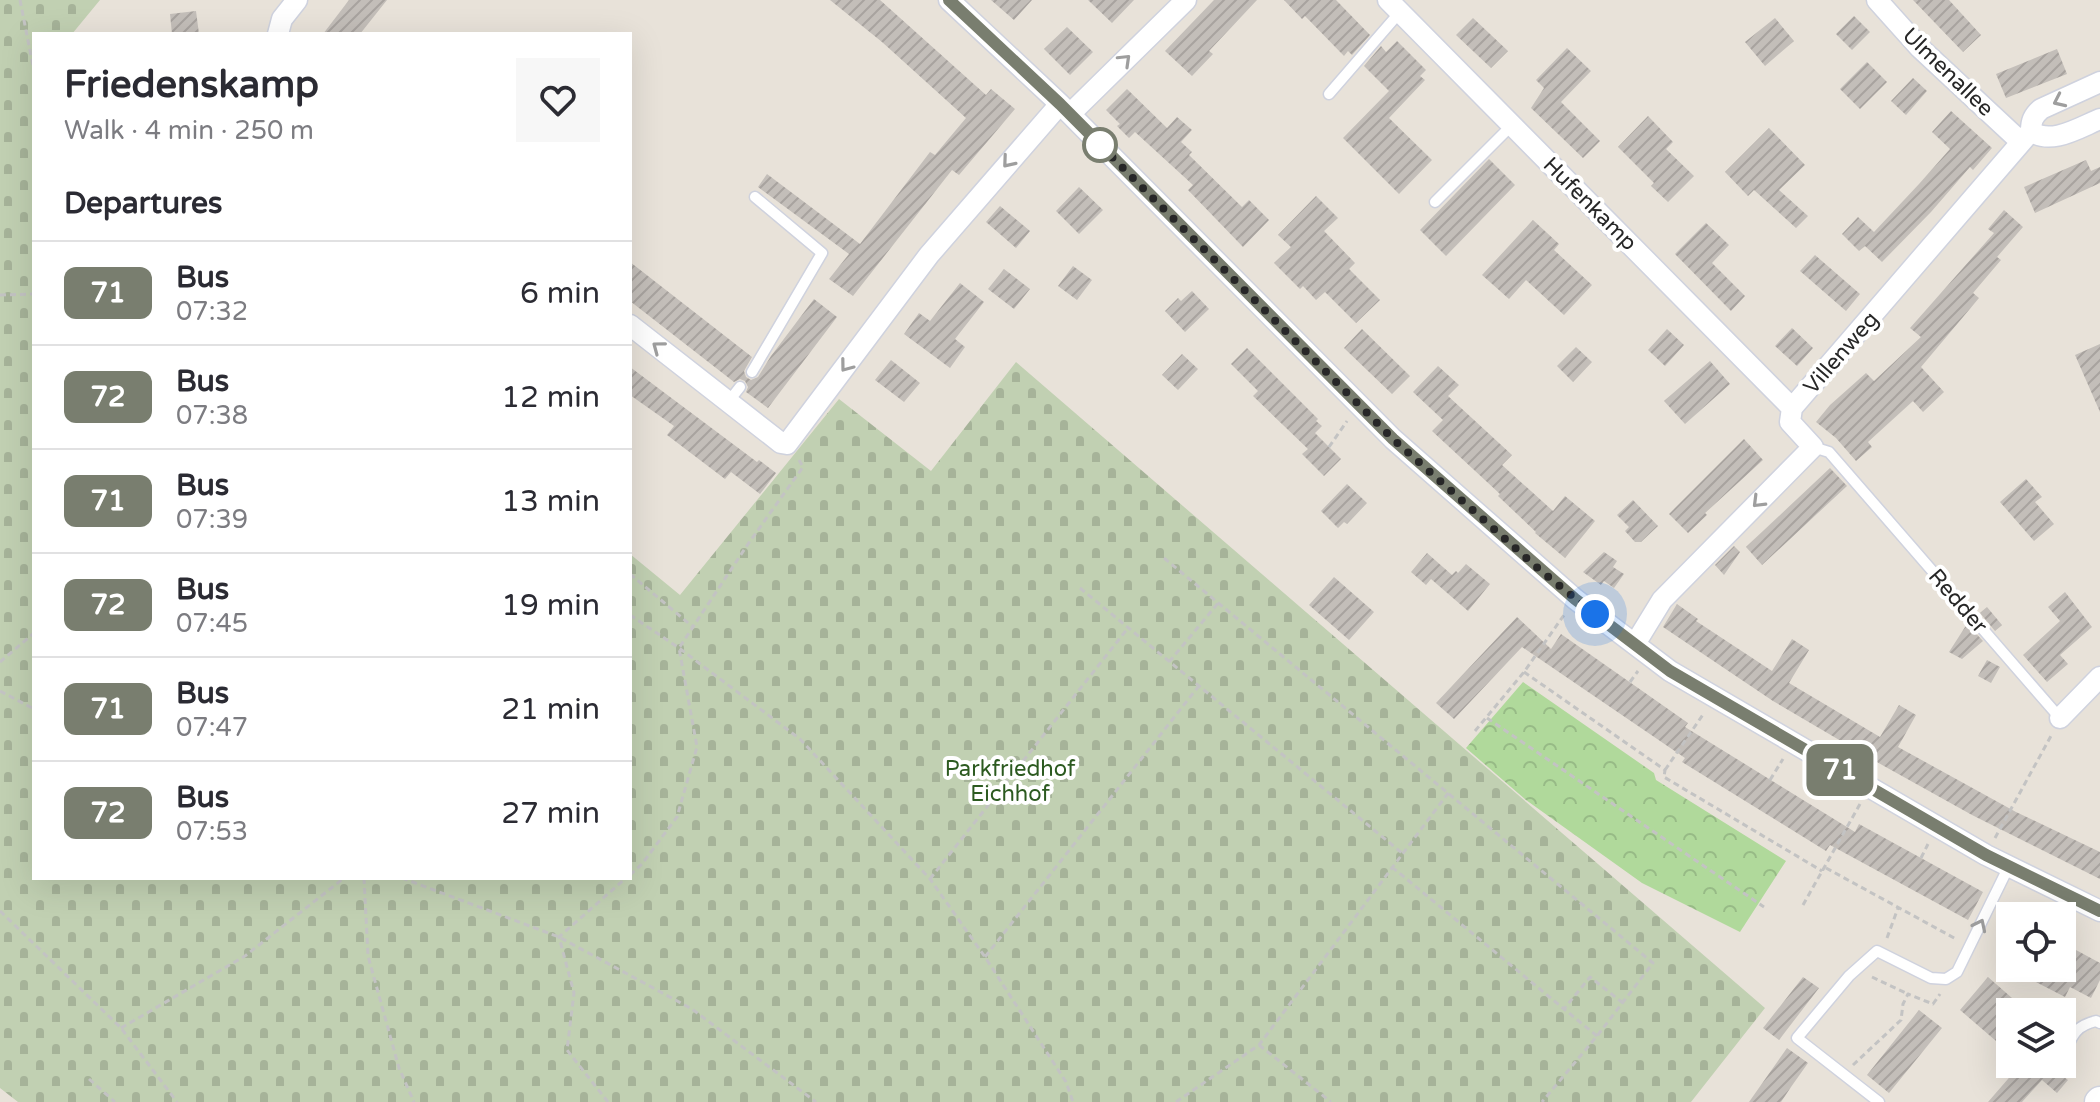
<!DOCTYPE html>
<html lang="en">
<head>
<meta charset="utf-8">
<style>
  body { margin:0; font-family:"Varela Round",sans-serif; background:#f7f7f7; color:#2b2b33; height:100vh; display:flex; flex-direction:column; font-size:30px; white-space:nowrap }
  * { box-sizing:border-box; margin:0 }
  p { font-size:26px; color:#7c7c81 }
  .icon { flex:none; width:44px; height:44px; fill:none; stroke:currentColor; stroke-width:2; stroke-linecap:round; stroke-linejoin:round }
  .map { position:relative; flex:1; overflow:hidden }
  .details { position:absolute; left:32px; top:32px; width:600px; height:848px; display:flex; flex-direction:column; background:#fff; border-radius:0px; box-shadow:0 8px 32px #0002 }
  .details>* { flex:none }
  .badge { padding:0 16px; border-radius:12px; font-size:28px; line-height:52px }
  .fabs { position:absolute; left:1996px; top:902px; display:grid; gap:16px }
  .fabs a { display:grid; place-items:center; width:80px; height:80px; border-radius:0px; background:#fff; box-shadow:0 8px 32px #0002; font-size:40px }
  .you { position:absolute; width:40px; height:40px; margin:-20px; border:6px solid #fff; border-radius:50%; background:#1a73e8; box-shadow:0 0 0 12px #1a73e833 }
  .map>.badge { position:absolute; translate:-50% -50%; box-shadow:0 0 0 4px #fff }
  h2 { padding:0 32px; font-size:30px; line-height:72px }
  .round { display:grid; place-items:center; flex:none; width:84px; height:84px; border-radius:0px; background:#f7f7f7 }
  .overview { display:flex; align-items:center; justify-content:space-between; height:136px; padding:0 32px }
  h1 { font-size:38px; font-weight:800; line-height:60px }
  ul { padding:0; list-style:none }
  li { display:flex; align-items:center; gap:24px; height:104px; padding:0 32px; border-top:2px solid #e1e1e2 }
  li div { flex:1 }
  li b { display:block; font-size:30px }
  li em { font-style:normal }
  li .badge { min-width:88px; font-weight:700; text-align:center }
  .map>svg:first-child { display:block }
  .cemetery { fill:url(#cemetery-stones) }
  .park { fill:url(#park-crowns) }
  .building { fill:url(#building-hatch) }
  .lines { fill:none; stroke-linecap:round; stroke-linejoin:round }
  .lane-casing { stroke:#cfd2de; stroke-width:13 }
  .street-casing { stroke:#cfd2de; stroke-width:23 }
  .secondary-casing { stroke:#cfd2de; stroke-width:31 }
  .path { stroke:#c3c3c3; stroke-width:3; stroke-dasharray:6 4; stroke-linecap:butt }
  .lane { stroke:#fff; stroke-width:10 }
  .street { stroke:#fff; stroke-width:20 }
  .secondary { stroke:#fff; stroke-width:28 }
  .oneway { stroke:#9e9e9e }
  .line-casing { stroke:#fff; stroke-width:18 }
  .line { stroke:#797e6f; stroke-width:12 }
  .walk { stroke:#272727; stroke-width:8; stroke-dasharray:0 14.4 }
  .stop-dot { fill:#fff; stroke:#797e6f; stroke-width:4 }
  .labels { text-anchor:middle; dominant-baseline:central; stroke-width:8; stroke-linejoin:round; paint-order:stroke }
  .street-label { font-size:22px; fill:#272727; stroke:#fff }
  .park-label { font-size:22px; fill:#2c5a20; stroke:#fff }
</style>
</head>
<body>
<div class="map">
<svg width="2100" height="1102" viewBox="0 0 2100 1102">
  <defs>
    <pattern id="cemetery-stones" width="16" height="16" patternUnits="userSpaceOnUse" patternTransform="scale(2)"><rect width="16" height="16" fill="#c1d0b2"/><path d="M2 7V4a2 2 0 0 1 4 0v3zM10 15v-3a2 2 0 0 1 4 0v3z" fill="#a6b399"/></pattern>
    <pattern id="park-crowns" width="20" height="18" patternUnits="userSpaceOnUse" patternTransform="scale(2)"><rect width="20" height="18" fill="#b0d99b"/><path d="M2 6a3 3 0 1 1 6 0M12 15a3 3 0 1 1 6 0" fill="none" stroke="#97ba86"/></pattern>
    <pattern id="building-hatch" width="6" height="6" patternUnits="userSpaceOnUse" patternTransform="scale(2)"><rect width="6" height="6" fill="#c3beb9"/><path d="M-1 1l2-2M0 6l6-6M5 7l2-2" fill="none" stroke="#a8a39f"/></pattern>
  </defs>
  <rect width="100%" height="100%" fill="#e8e2d9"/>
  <path class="cemetery" d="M0,0H100L72,34H34V878H630V554L680,595L839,399L931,471L1016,362L1765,1008L1691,1102H18L0,1088Z"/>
  <path class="park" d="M1523,682L1654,773L1656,780L1786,861L1740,932L1642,883L1526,800L1466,748Z"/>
  <path class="building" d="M349,0H387L360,34H323Z
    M830,0H880L986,95L991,89L1015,109L959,175L952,170L853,296L829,279L849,254L758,187L767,174L860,244L930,152L935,155L966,118L882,42Z
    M991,0H1032L1014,20Z
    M1088,0H1134L1112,23Z
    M1214,0H1257L1209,51L1213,54L1192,76L1165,51Z
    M1284,0H1336L1370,35L1352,55L1348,51L1344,56L1305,16L1302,19Z
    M1913,0H1949L1981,35L1963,52Z
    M196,11L199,34H172L170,14Z
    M1854,16L1870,32L1852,50L1836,34Z
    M1473,18L1508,51L1491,68L1456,35Z
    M1775,18L1794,41L1765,66L1745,42Z
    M1067,27L1093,52L1070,75L1044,49Z
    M1397,41L1426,70L1420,76L1425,80L1389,118L1432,160L1399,194L1343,138L1389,91L1364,66L1381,46L1386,52Z
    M1567,48L1591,71L1561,102L1600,141L1583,158L1531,108L1544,88L1536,80Z
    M2057,49L2067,74L2006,98L1996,74Z
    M1867,62L1887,82L1860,109L1840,89Z
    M1913,78L1927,91L1906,115L1891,101Z
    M1127,89L1167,128L1177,117L1192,130L1181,142L1192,152L1189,155L1242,207L1249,200L1269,220L1243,247L1188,190L1193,185L1135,132L1129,138L1117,126L1120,124L1106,110Z
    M1951,111L1992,148L1973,170L1970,167L1931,212L1882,262L1865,246L1859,251L1842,234L1858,217L1874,232L1919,184L1950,149L1932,132Z
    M1648,116L1673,142L1666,149L1694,176L1668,202L1651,186L1654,183L1618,147Z
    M1769,128L1805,165L1779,190L1808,216L1796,228L1754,190L1748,196L1725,172Z
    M1489,159L1515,185L1446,256L1420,230Z
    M2086,160L2091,171L2100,167V183L2035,213L2024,187Z
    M1079,187L1103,210L1079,234L1056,211Z
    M1316,196L1338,218L1324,231L1355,263L1349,269L1380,300L1356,323L1325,292L1316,300L1303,286L1300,289L1274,263L1291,247L1278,235Z
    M1000,206L1030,231L1016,248L986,222Z
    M2004,210L2023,227L1997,257L2001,260L1973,293L1979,298L1921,367L1944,392L1923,412L1913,401L1868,442L1872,447L1856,461L1836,438L1816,422L1830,405L1866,373L1874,381L1921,337L1910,328L1994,233L1988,229Z
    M1533,220L1559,244L1554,250L1592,285L1564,315L1526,280L1509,299L1482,275Z
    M1706,223L1729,245L1712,263L1745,296L1731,311L1675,254Z
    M1815,255L1860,294L1846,311L1800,271Z
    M630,262L752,357L744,371L746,377L751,380L758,377L771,356L814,299L837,317L768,408L746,392L748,387L745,381L740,379L734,382L630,301Z
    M1073,266L1092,280L1077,300L1058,286Z
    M1004,269L1030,289L1014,309L988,289Z
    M960,283L984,302L955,339L965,347L950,368L904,334L919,313L930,321Z
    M1192,291L1209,309L1185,332L1165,311L1178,298L1181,301Z
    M1792,328L1813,348L1797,366L1775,346Z
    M1362,329L1410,376L1392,394L1344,348Z
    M1667,329L1684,345L1665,366L1648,350Z
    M2100,344V412L2075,355Z
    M1576,347L1592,362L1573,382L1557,366Z
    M1247,348L1318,419L1316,421L1322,426L1315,433L1341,459L1324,476L1302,454L1308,449L1253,396L1258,391L1231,364Z
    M1182,354L1198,369L1178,390L1162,375Z
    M891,360L920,383L904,402L875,380Z
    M1710,361L1730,384L1685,424L1664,401Z
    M1438,366L1459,385L1448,396L1512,455L1502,465L1553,511L1565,496L1595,521L1565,558L1535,533L1536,532L1498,496L1500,494L1432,431L1443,420L1413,392Z
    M630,367L757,462L759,460L776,473L760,494L731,472L725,479L667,435L674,426L630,395Z
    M1744,439L1763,460L1705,513L1707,515L1688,533L1669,514Z
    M1830,468L1847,486L1762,565L1746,547Z
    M2026,479L2042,497L2035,502L2054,524L2034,541L2000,502Z
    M1347,484L1367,503L1347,524L1344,522L1338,528L1321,511Z
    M1633,500L1658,526L1641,542H1635L1625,531L1629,527L1617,515Z
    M1734,546L1740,552L1724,575L1715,565Z
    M1604,552L1617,561L1613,567L1624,574L1614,588L1604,581L1601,585L1583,572Z
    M1427,553L1452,575L1456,571L1458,573L1466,564L1490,584L1468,611L1431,579L1426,585L1411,572Z
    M1334,577L1374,612L1349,640L1309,605Z
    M2065,592L2092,627L2060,655L2068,664L2047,682L2023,655L2060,621L2048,607Z
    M1677,604L1698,619L1696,621L1772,671L1792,639L1809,650L1789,683L1880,737L1899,705L1916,715L1898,747L2016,812L2100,852V879L1972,815L1875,761L1773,701L1663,627Z
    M1987,607L2002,625L1995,631L1980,613Z
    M1517,617L1551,649L1561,634L1688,723L1685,727L1855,832L1859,824L1983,892L1968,920L1830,845L1826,851L1682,762L1685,758L1522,647L1454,719L1436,703Z
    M1967,624L1983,641L1962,659L1949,652Z
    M1987,660L2000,667L1991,683L1978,676Z
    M2062,948L2074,955L2076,950L2100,963V980L2091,998L2070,987L2065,997L2009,968H2062Z
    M1803,977L1819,988L1779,1040L1763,1028Z
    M1988,977L2028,1012H2010V1053L1960,1010Z
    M1919,1010L1942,1028L1889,1093L1867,1075Z
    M1787,1048L1808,1063L1791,1087L1781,1102H1749Z
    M2021,1064H2056L2052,1068L2068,1080L2057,1093L2042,1080L2022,1102H1988Z"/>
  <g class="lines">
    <defs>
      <path id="lane" d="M1329,94L1400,12
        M1435,202L1512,125
        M752,372L822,253L755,197
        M729,401L740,387
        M1813,447L1829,452L2060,718
        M2062,1059C2072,1038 2072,1027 2096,1021L2100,1023
        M1879,1102L1797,1038L1849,976L1877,951L1931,978L1946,979L1957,972L2009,866"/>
      <path id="street" d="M949,0L1060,104L1393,439L1575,599L1670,671L1986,855L2100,911
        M1388,0L1792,408
        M1877,0L1920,48L2021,142
        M278,34L282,19L297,0
        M1070,114L1186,0
        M2031,131C2051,146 2080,127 2100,119
        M630,325L781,443L787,444L929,255L1060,104
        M1635,644L1662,600L1813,447L1790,422L1792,408L2031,131C2031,121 2033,116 2041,109L2100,82
        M2060,718L2100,677"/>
      <path id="secondary" d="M2099,1102L2100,1101"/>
    </defs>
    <use href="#lane" class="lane-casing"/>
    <use href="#street" class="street-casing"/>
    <use href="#secondary" class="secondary-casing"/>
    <path class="path" d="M20,0L34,71
      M0,295L34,294
      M1329,447L1347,421
      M1164,558L1653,963L1597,1036L1542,1102
      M630,574L693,627
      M1080,588L1402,853
      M630,615L679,648L800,739L930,879L985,957L1066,1082L1073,1102
      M0,662L34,633
      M1169,662L1219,602
      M1524,672L1665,770L1664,777L1822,871
      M1630,682L1638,671
      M0,691L34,709
      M1487,718L1764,907
      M1475,731L1524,672L1564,615
      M1665,770L1704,713
      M1770,780L1783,759
      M1995,838L2051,736
      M1921,858L1928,844
      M1392,867L1564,1009
      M1826,868L1956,939
      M630,875L642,864L677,817L697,747L679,648L748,544L803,467L799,460
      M364,878L368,956L399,1068L414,1102
      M402,878L559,937L692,1009L816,1102
      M930,879L1128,628
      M1803,905L1860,804
      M0,911L121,1028L177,1102
      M2046,916L2050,908
      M1887,938L1898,908
      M985,957L1198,687
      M1872,977L1908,994
      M121,1028L245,956L344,878
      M1597,1036L1564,1009L1590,977L1623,1003
      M1259,1045L1331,1102
      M1853,1065L1901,1020L1903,1004L1908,994L1933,1004L1940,994
      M89,1079L115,1102
      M608,1102L567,1050L574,993L559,937L626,878
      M1176,1102L1259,1045L1449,792"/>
    <use href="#lane" class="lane"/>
    <use href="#street" class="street"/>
    <use href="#secondary" class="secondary"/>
  </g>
  <defs><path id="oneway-chevron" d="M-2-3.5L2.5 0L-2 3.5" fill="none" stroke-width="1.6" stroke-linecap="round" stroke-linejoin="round" transform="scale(2)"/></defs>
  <g class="oneway">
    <use href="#oneway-chevron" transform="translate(1125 60) rotate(-44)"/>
    <use href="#oneway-chevron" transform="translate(2059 101) rotate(155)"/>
    <use href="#oneway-chevron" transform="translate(1008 162) rotate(130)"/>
    <use href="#oneway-chevron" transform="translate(658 347) rotate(-143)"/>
    <use href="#oneway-chevron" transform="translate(846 366) rotate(127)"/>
    <use href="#oneway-chevron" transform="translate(1758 502) rotate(135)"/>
    <use href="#oneway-chevron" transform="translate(1980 925) rotate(-64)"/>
  </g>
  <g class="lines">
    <defs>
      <path id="line" d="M949,0L1060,104L1393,439L1575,599L1670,671L1986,855L2100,911"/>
    </defs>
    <use href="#line" class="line-casing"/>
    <use href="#line" class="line"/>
    <path class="walk" d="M1100,145L1091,136L1393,439L1541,571L1595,614"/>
  </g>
  <circle class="stop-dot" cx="1100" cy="145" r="16"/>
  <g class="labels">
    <g class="street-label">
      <text transform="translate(1948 72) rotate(44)">Ulmenallee</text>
      <text transform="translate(1590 204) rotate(45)">Hufenkamp</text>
      <text transform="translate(1841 353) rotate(-49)">Villenweg</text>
      <text transform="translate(1958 601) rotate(49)">Redder</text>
    </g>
    <g class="park-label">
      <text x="1010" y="769">Parkfriedhof<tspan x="1010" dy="25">Eichhof</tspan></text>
    </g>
  </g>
</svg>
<div class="fabs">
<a><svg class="icon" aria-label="locate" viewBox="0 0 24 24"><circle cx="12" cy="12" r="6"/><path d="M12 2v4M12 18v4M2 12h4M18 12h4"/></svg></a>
<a><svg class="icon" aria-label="layers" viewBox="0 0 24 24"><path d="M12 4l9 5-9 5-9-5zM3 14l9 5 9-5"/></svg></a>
</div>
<div class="you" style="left:1595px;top:614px"></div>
<b class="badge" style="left:1840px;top:770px;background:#797e6f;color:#fff">71</b>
<section class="details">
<div class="overview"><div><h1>Friedenskamp</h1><p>Walk · 4 min · 250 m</p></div><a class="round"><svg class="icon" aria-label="heart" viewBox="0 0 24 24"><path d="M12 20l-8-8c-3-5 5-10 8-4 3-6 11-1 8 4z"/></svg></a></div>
<h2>Departures</h2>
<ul>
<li><span class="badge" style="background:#797e6f;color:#fff">71</span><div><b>Bus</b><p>07:32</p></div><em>6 min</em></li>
<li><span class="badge" style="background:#797e6f;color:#fff">72</span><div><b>Bus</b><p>07:38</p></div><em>12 min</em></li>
<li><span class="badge" style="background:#797e6f;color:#fff">71</span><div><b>Bus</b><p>07:39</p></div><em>13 min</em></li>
<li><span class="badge" style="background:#797e6f;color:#fff">72</span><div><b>Bus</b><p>07:45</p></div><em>19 min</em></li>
<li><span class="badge" style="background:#797e6f;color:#fff">71</span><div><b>Bus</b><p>07:47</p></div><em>21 min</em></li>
<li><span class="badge" style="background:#797e6f;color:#fff">72</span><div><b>Bus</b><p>07:53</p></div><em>27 min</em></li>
</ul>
</section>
</div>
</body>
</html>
